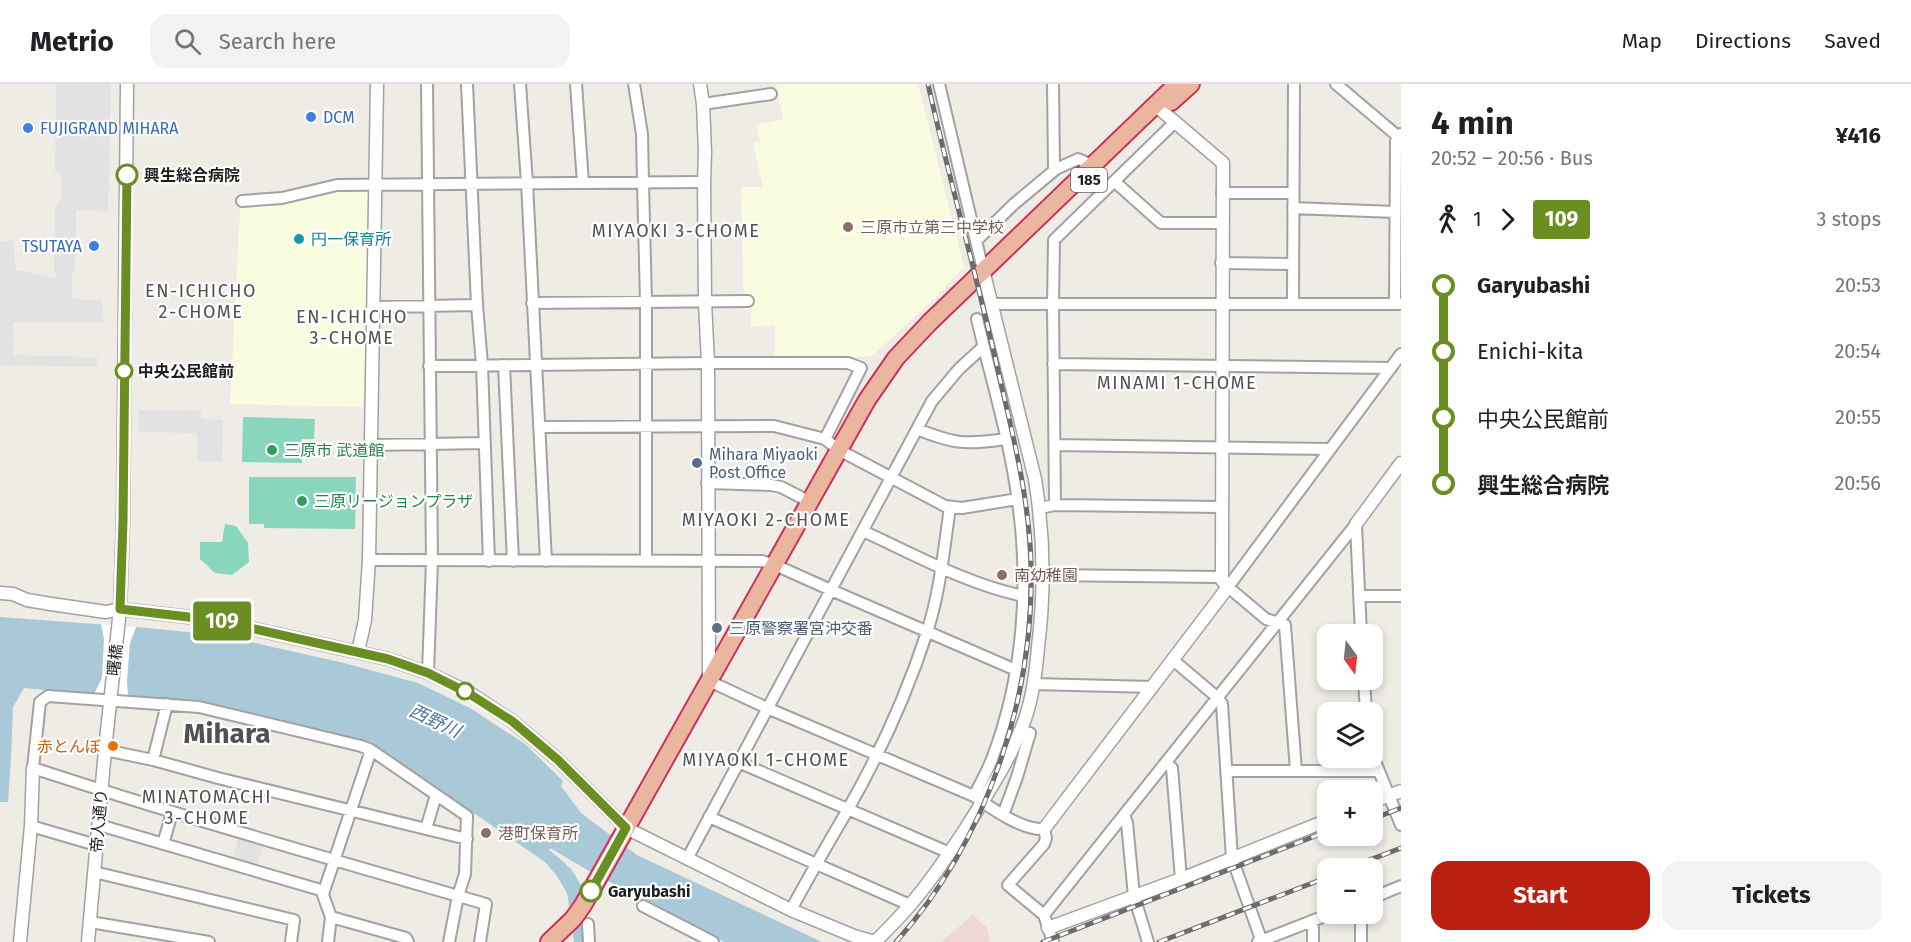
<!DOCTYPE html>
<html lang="en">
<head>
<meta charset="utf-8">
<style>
  body { margin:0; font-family:"Fira Sans","Noto Sans JP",sans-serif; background:#f2f2f2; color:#202124; height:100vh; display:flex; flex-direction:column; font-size:22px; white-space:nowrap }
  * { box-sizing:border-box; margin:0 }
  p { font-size:20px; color:#757577 }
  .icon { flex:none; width:33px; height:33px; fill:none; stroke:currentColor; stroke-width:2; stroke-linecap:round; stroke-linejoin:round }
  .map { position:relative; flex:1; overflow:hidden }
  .sheet { display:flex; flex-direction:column; background:#fff; width:510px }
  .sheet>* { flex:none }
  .badge { padding:0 12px; border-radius:4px; font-size:21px; line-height:39px }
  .needle { width:39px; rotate:165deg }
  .controls { position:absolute; left:1317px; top:540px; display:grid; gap:12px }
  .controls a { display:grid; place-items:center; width:66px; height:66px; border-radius:12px; background:#fff; box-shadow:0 3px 9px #0003; font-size:30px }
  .map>.badge { position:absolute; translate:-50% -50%; box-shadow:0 0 0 3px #fff }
  .legs { display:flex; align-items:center; gap:9px; height:66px; padding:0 30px; font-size:20px }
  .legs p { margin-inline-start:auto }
  .overview { display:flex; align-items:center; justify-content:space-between; height:102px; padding:0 30px }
  h1 { font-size:33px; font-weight:700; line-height:45px }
  .action { display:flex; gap:12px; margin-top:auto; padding:12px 30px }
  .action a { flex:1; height:69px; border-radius:18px; background:#ba2011; color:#fff; font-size:24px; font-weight:700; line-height:69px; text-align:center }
  .action a+a { background:#f2f2f2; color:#202124 }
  ul { padding:0 30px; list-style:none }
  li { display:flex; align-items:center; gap:21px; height:66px; font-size:22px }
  li i { display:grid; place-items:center; width:9px; height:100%; margin:0 8px; background:currentColor }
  li i::after { content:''; width:15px; height:15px; margin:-8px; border:4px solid; border-radius:50%; background:#fff }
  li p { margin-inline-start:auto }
  li:first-child i { background:linear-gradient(#0000 50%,currentColor 0) }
  li:last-child i { background:linear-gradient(currentColor 50%,#0000 0) }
  header { display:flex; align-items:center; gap:36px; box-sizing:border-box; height:84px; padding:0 30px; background:#fff; border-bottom:2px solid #e0e0e0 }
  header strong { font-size:28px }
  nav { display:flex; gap:33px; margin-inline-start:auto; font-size:21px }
  .search { width:420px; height:54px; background:#f2f2f2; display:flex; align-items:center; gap:15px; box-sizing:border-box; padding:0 21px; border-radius:18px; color:#757577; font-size:22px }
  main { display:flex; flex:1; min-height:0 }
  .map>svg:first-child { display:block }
  .commercial { fill:#edd8d5 }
  .education { fill:#fafcdf }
  .pitch { fill:#89d6bf }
  .parking { fill:#e2e2e2 }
  .water { fill:#a9c9d8 }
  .pier { fill:#fff }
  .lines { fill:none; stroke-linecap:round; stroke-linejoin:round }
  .river { stroke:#a9c9d8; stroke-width:16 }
  .minor-casing { stroke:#a2a2a2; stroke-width:14 }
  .tertiary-casing { stroke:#a2a2a2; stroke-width:15 }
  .trunk-casing { stroke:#ca335a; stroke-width:20 }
  .minor { stroke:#fff; stroke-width:10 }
  .tertiary { stroke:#fff; stroke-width:12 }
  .trunk { stroke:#eab69f; stroke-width:16 }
  .rail-casing { stroke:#6c6c6c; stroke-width:5 }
  .rail { stroke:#fff; stroke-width:3; stroke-dasharray:9; stroke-linecap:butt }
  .line-1-casing { stroke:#fff; stroke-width:14 }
  .line-1 { stroke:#6b8e23; stroke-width:9 }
  .shop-dot { fill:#3f7fe0; stroke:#fff; stroke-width:2 }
  .stop-1-dot { fill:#fff; stroke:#6b8e23; stroke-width:3 }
  .education-dot { fill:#8d6e63; stroke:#fff; stroke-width:2 }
  .culture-dot { fill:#0f9aa8; stroke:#fff; stroke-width:2 }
  .leisure-dot { fill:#2e9e5b; stroke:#fff; stroke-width:2 }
  .service-dot { fill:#5c6f8a; stroke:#fff; stroke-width:2 }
  .food-dot { fill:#e8710a; stroke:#fff; stroke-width:2 }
  .labels { text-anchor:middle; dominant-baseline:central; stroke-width:4.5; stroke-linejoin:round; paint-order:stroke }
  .shield { fill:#fff; stroke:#626262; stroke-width:1.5 }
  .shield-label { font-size:15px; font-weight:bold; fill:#1e1e1e }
  .shop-label { font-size:16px; fill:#366cbe; stroke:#fff; text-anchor:start }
  .stop-label { font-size:16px; font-weight:bold; fill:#1e1e1e; stroke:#fff; text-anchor:start }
  .education-label { font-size:16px; fill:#785e54; stroke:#fff; text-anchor:start }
  .culture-label { font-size:16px; fill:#0d838f; stroke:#fff; text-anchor:start }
  .leisure-label { font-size:16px; fill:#27864d; stroke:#fff; text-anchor:start }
  .service-label { font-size:16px; fill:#4e5e75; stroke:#fff; text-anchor:start }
  .street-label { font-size:16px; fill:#1e1e1e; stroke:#fff }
  .food-label { font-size:16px; fill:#c56008; stroke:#fff; text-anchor:end }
  .neighbourhood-label { font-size:18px; letter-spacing:1.5px; fill:#515151; stroke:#fff }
  .water-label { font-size:18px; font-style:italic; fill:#5374a5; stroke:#fff }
  .town-label { font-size:28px; font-weight:bold; fill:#515151; stroke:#fff }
</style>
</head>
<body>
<header>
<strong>Metrio</strong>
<div class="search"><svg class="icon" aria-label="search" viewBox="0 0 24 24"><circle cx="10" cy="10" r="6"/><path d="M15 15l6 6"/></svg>Search here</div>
<nav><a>Map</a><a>Directions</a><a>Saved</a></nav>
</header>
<main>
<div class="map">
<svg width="1401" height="858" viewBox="0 0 1401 858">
  <rect width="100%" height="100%" fill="#eeece5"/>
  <path class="commercial" d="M973,831L987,844L990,858H941Z"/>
  <path class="education" d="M776,0H918L964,183L937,212L873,271L861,273L775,272V241L750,243L752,225L744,226L741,103H763L753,59L760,57L756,41L783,35Z
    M338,106L371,107L363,323L230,320L240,124L286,120Z"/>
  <path class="pitch" d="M243,333L315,335L314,355H302V379L242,378Z
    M249,393H356L355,445L264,444V440H249Z
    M225,440L236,442L248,459L249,478L232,491L215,489L200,475V458H222Z"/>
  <path class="parking" d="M56,0H111L108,128L76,126L75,188H72V215L102,217L104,239L13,238L14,271L97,273L98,283L0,281V158L13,156L16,186L56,194V188H54L55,122L61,115V93L55,87Z
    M139,326L201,327V335L223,336L222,377H197V349L139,348Z
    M239,751L264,758L258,780L233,773Z"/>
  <path class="water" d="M0,533L136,543L219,551L344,579L418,599L470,624L525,660L563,697L561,702L581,729L637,771L822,858H724L589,787L550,764L549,766L565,779L581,802L570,813L563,799L545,778L372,659L200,620L24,604L13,623L11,674L8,718H0Z"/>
  <path class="pier" d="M101,540L136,543L130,559L127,597L128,613L94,610L102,594L104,555Z"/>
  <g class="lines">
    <path class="river" d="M565,790L575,807L582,858"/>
    <defs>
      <path id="minor" d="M427,0L432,477L428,589
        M467,0L477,221L482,281L489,477
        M520,0L527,99L546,477
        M576,0L583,99
        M634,0L642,50L643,98L646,218V477
        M939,0L983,186
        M1053,0L1054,83L1056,85
        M1336,0L1401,55
        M703,20L771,10
        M1114,97L1161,139H1222
        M1222,109H1293
        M242,117L282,114L337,101L704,98
        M1293,124L1395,128
        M976,157L1014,120L1056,85L1078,75L1092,81
        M1221,179L1293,180
        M532,219L748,217
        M992,220H1401
        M1293,220L1294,0
        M1395,220L1396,57L1401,50
        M373,223L477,221
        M1053,280L1391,284
        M504,281L513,477
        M429,282L708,279H848L861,284L825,355
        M539,343L774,342L825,355L839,366L945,422L962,424L1018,415
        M917,345C954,360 966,361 1005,355
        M372,361L485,359
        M1055,361L1330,365
        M707,399L771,401L781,403L810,418
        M1055,421L1053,221L1054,156L1174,39
        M1040,424L1055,421L1221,423
        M1356,441L1361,550
        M863,447C915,471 967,500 1023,512
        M369,476L762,477L775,481L831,506L1016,586
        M1043,491L1218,493L1222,496
        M1359,512H1401
        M1173,576L1218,614L1222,620L1232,774L1262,858
        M1364,596L1366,628
        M709,597L767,624L974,712C991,724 1023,747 1044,745L1046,754L1044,760L1008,801L1044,831
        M1034,600L1152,603
        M105,666L153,676L218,694L467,755
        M371,666L324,807L323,811L331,833L406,854L408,858
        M1372,670L1401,741
        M153,676L167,620
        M738,678L950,769
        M1166,679L1172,684L1181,795
        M1226,687H1379
        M1296,687L1285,541L1266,535L1228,503L1401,270
        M974,712C980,700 987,688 992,675C1023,594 1030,503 1018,418C1010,356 991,295 977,235
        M1003,731L1017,693L1030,649L1019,647
        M1124,731L1127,739L1134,812L1148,858
        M709,733L910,821
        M99,741L324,807
        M31,742L96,761
        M426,745L436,711
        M163,760L172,729
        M687,775L932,317L959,285L983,263
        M94,788L294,836L291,858
        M1372,814L1401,802
        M643,822L713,858
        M791,826C809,792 828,760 847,727C879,671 907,610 927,548C940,508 944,465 950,423
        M1361,830V858
        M1311,837L1313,844V858
        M90,838L209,858
        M588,840L589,858
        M328,858L331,833
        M449,858L458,812L465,790L467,732L371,666L361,662L199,623L48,612L40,618L33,684C183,733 334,776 486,820L480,858
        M1053,858L1044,831L1356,440
        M1258,858L1330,830"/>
      <path id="tertiary" d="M700,0L703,20L705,68L704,98L705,218L708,279L709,595
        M1356,440L1401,379
        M0,509L13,510L27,516L51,520L106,528L120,525L214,536L388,575L428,589L468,608L512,637L558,676L626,744L791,826L854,852L875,858C887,846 899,834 910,821C931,797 949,770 966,744C988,709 1011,674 1025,635C1033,612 1036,588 1038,563C1045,507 1044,451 1035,395L983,186
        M358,568L365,536L369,476L377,0
        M1372,718L1401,707
        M1044,745L1228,503L1222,496V486L1223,79L1162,27
        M1048,844L1181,795L1328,736
        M20,858L31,742L33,684
        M88,858L105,666L120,525L123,437L127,0"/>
      <path id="trunk" d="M1171,18L1191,0
        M549,858L573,835L583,821L867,316L896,274L930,238L1177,0"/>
    </defs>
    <use href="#minor" class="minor-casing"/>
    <use href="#tertiary" class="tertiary-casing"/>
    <use href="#trunk" class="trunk-casing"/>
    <use href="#minor" class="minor"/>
    <use href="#tertiary" class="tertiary"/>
    <use href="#trunk" class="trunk"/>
    <defs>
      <path id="rail" d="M1372,735L1401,724
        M1348,784L1401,764
        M896,858C987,756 1035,614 1031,478C1029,416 1014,355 1000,295C978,196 950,99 928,0
        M1043,858L1328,747
        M1159,858L1328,793"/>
    </defs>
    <use href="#rail" class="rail-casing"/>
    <use href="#rail" class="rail"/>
  </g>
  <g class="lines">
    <defs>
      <path id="line-1" d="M127,91L123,437L120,525L214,536L388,575L428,589L468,609L512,637L558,676L626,744L591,807"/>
    </defs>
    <use href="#line-1" class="line-1-casing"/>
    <use href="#line-1" class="line-1"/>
  </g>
  <g class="shop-dot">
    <circle cx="311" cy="33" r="6"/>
    <circle cx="28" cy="44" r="6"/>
    <circle cx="94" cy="162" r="6"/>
  </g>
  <g class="stop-1-dot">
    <circle cx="127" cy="91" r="10"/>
    <circle cx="124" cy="287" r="8"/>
    <circle cx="465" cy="607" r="8"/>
    <circle cx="591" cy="807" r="10"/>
  </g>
  <g class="education-dot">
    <circle cx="848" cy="143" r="6"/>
    <circle cx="1002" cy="491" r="6"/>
    <circle cx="486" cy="749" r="6"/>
  </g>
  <circle class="culture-dot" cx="299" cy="155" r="6"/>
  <g class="leisure-dot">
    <circle cx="272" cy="366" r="6"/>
    <circle cx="302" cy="417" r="6"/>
  </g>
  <g class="service-dot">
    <circle cx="697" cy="379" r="6"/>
    <circle cx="717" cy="544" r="6"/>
  </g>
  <circle class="food-dot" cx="113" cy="662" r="6"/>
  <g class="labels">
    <rect class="shield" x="1071" y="84" width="36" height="24" rx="4.5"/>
    <g class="shield-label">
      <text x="1089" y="96">185</text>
    </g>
    <g class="shop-label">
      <text x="323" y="33">DCM</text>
      <text x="40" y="44">FUJIGRAND MIHARA</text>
      <text x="82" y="162" text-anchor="end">TSUTAYA</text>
    </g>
    <g class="stop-label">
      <text x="144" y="91">興生総合病院</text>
      <text x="138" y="287">中央公民館前</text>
      <text x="608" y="807">Garyubashi</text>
    </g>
    <g class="education-label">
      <text x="860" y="143">三原市立第三中学校</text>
      <text x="1014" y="491">南幼稚園</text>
      <text x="498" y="749">港町保育所</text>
    </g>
    <g class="culture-label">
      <text x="311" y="155">円一保育所</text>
    </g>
    <g class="leisure-label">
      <text x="284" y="366">三原市 武道館</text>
      <text x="314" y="417">三原リージョンプラザ</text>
    </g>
    <g class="service-label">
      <text x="709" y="370">Mihara Miyaoki<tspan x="709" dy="18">Post Office</tspan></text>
      <text x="729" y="544">三原警察署宮沖交番</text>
    </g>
    <g class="street-label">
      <text transform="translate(115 576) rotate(-84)">曙橋</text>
      <text transform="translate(99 737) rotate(-85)">帝人通り</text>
    </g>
    <g class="food-label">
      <text x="101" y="662">赤とんぼ</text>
    </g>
    <g class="neighbourhood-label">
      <text x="676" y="147">MIYAOKI 3-CHOME</text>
      <text x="201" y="207">EN-ICHICHO<tspan x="201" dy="21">2-CHOME</tspan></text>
      <text x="352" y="233">EN-ICHICHO<tspan x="352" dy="21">3-CHOME</tspan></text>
      <text x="1177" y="299">MINAMI 1-CHOME</text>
      <text x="766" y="436">MIYAOKI 2-CHOME</text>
      <text x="766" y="676">MIYAOKI 1-CHOME</text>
      <text x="207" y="713">MINATOMACHI<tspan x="207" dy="21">3-CHOME</tspan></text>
    </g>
    <g class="water-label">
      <text transform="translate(435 637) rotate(25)">西野川</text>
    </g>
    <g class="town-label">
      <text x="227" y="649">Mihara</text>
    </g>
  </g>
</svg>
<div class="controls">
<a><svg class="needle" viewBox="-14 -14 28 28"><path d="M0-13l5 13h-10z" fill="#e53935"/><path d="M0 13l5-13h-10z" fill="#757577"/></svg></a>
<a><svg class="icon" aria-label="layers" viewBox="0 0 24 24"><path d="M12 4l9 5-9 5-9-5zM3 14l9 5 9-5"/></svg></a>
<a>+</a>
<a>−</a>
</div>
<b class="badge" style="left:222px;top:537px;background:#6b8e23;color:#fff">109</b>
</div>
<section class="sheet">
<div class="overview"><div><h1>4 min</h1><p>20:52 – 20:56 · Bus</p></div><b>¥416</b></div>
<div class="legs"><svg class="icon" aria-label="walk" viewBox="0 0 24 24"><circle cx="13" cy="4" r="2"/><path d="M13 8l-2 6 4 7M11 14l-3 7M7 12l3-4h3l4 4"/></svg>1<svg class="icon" aria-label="forward" viewBox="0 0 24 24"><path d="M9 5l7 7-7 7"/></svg><b class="badge" style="background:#6b8e23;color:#fff">109</b><p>3 stops</p></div>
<ul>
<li><i style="color:#6b8e23"></i><b>Garyubashi</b><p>20:53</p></li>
<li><i style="color:#6b8e23"></i><span>Enichi-kita</span><p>20:54</p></li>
<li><i style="color:#6b8e23"></i><span>中央公民館前</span><p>20:55</p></li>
<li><i style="color:#6b8e23"></i><b>興生総合病院</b><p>20:56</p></li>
</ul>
<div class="action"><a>Start</a><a>Tickets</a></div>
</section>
</main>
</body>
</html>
